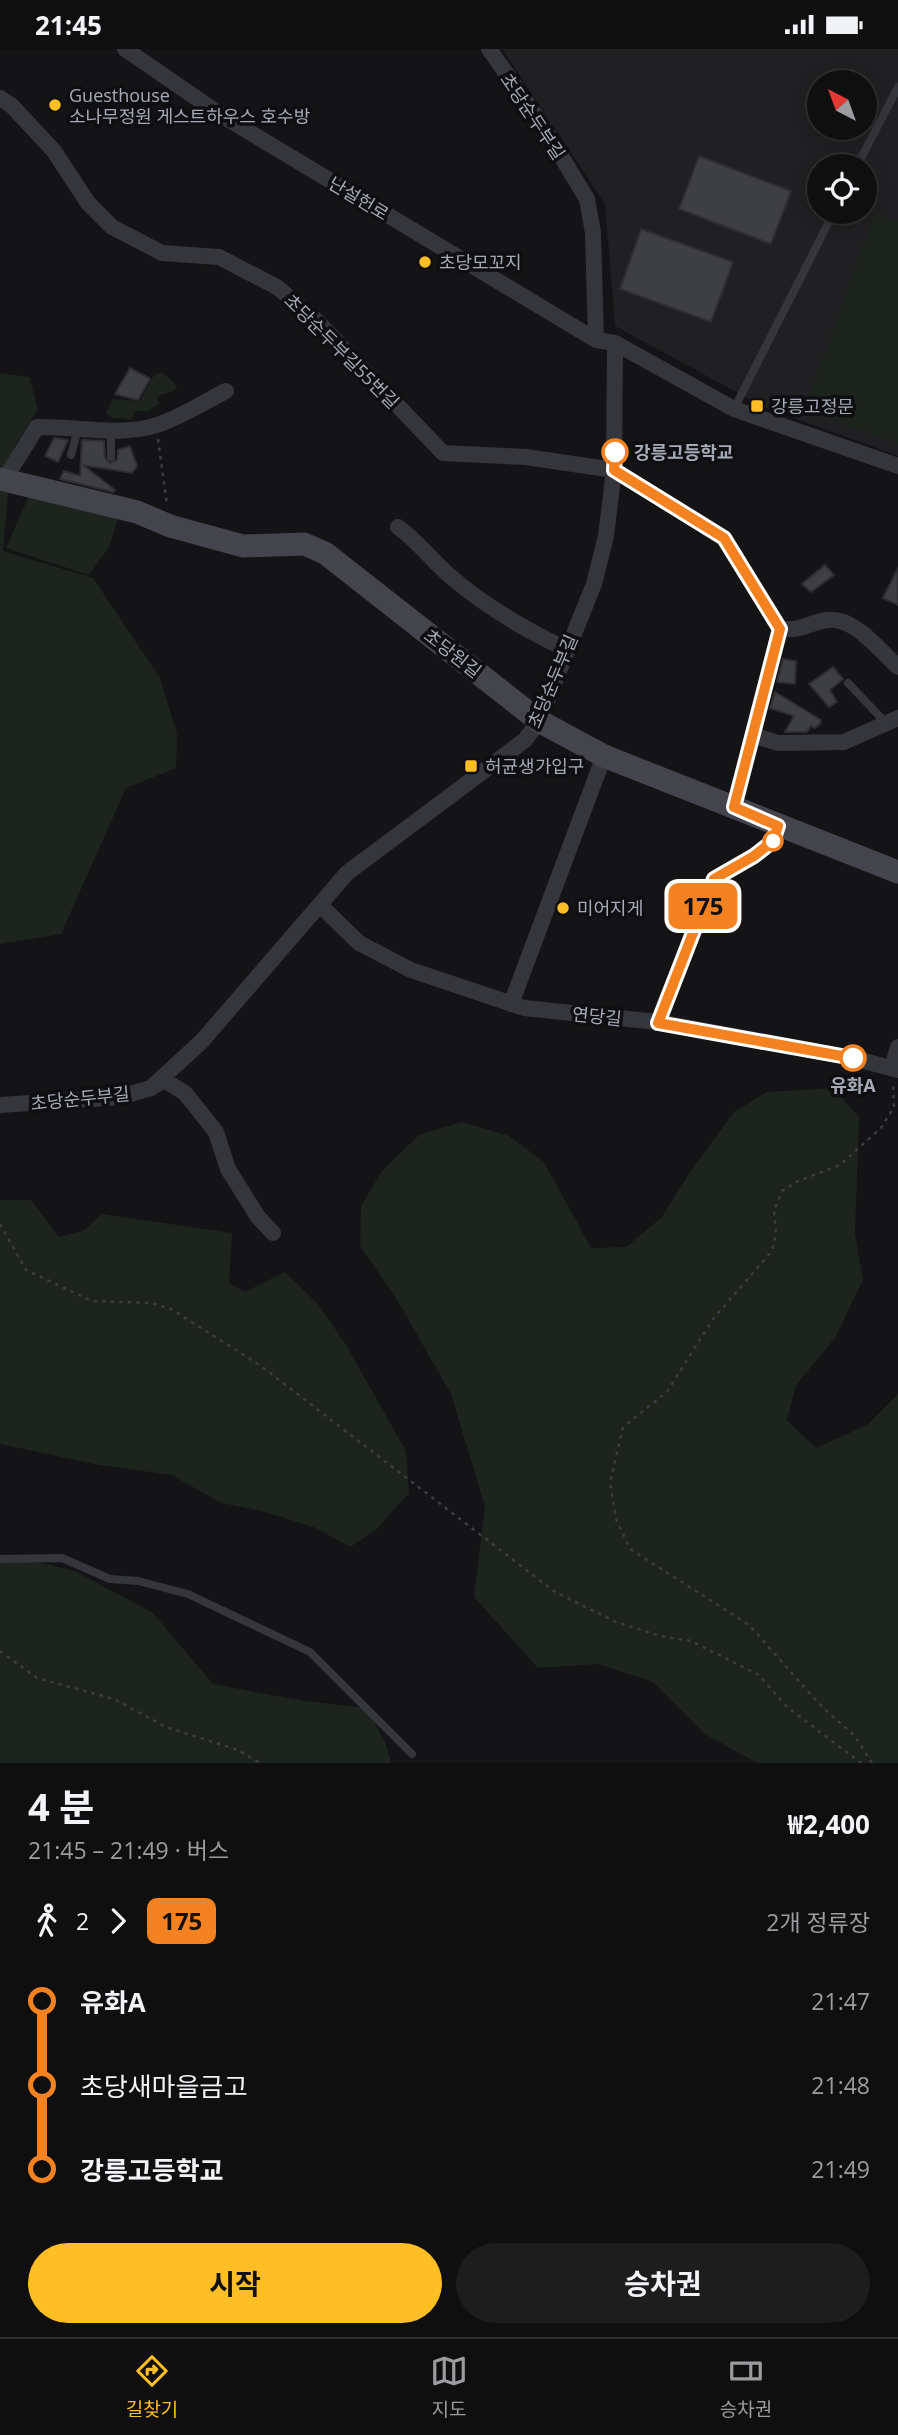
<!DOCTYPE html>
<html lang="ko">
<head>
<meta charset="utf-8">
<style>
  body { margin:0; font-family:"Open Sans","Noto Sans KR",sans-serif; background:#1d1d1e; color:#f1f3f6; height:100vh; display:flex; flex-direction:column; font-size:26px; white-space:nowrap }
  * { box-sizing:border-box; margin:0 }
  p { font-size:23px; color:#9b9c9f }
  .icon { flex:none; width:38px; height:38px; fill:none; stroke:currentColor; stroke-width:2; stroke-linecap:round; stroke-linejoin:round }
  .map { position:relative; height:1714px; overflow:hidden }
  .side { display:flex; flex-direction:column; background:#0f0f10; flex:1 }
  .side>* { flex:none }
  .badge { padding:0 14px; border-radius:10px; font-size:24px; line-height:46px }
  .needle { width:46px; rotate:319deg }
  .fabs { position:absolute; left:807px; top:21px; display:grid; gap:14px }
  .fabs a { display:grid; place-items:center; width:70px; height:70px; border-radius:50%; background:#0f0f10; box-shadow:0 4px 18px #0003,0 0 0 2px #2f2f30; font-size:35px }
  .map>.badge { position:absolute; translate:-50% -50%; box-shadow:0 0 0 4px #fff }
  .legs { display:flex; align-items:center; gap:10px; height:77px; padding:0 28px; font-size:23px }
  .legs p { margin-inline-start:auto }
  .headline { display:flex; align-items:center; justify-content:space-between; height:119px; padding:0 28px }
  h1 { font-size:38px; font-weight:700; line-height:52px }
  .button { display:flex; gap:14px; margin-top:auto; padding:14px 28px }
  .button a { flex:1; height:80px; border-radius:42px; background:#ffbe23; color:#111; font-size:28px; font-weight:700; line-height:80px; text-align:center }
  .button a+a { background:#1d1d1e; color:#f1f3f6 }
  ul { padding:0 28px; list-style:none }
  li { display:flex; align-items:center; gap:24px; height:84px; font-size:26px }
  li i { display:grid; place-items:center; width:10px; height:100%; margin:0 9px; background:currentColor }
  li i::after { content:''; width:18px; height:18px; margin:-9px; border:5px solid; border-radius:50%; background:#0f0f10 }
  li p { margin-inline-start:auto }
  li:first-child i { background:linear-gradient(#0000 50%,currentColor 0) }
  li:last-child i { background:linear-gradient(currentColor 50%,#0000 0) }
  .status { display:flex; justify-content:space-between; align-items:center; height:49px; padding:0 35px; background:#0f0f10; direction:ltr }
  .status svg { height:19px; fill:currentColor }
  .dock { display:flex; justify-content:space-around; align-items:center; height:98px; border-top:2px solid #2f2f30; background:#0f0f10; font-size:19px; color:#9b9c9f }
  .dock a { display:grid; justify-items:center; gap:4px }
  .dock .on { color:#ffbe23 }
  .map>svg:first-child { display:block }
  .built { fill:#202023; fill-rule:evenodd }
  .green { fill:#1c241d }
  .building { fill:#3e3f43; stroke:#2e2e32; stroke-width:2 }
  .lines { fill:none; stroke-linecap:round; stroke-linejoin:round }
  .path { stroke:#3b3d42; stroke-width:2.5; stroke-dasharray:3.5 5; stroke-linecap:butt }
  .lane { stroke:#35363b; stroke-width:8 }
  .street { stroke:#35363b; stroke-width:16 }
  .secondary { stroke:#43444c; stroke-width:23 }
  .line-1-casing { stroke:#fff; stroke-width:16 }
  .line-1 { stroke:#f58220; stroke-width:10 }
  .poi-dot { fill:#ffbe23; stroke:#0f0f11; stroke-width:2.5 }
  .stop-1-dot { fill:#fff; stroke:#f58220; stroke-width:3.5 }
  .labels { text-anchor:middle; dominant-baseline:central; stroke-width:7; stroke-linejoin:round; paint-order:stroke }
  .poi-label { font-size:18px; fill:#a5aab7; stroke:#0f0f11; text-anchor:start }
  .street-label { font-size:18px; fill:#a5aab7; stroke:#0f0f11 }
  .stop-label { font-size:18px; font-weight:bold; fill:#a5aab7; stroke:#0f0f11; text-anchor:start }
</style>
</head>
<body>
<div class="status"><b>21:45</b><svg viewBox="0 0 49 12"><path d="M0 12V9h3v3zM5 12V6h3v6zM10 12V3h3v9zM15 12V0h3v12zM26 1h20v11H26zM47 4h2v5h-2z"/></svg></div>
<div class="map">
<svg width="898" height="1714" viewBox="0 0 898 1714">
  <rect width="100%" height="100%" fill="#141416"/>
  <path class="built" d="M502,0H898V407L762,357L615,277L605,155ZM819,33H864V79H819ZM819,117H864V163H819Z"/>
  <path class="green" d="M875,164L898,172V394L805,361Z
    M162,323L177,337L174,342L157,347L158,353H161L149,362H135L132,370L112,369L106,364L113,350L140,352L154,326Z
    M0,324L29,328L38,360L12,402L3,502L93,529L160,629L177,685L176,719L126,739L61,885L0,895Z
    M29,447L120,463L109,498L89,526L6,499Z
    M833,1039L859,1068L855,1185L863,1231L835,1289L796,1336L787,1371L816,1399L867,1376L898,1345V1714H757L705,1685L653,1633L598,1615L538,1619L474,1548L485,1457L451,1345L396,1249L360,1197L361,1157L382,1122L419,1086L462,1073L509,1087L544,1113L591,1199L626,1198L662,1168L692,1120L734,1063L767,1043Z
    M0,1151H31L59,1188L83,1182L102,1165L232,1184L229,1234L245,1243L285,1223L318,1255L346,1296L406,1402L409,1444L376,1481L350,1498L316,1479L262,1462L221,1454L172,1426L99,1416L0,1395Z
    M13,1507L75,1522L153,1564L213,1635L304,1652L367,1659L386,1695L391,1714H0V1509Z"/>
  <path class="building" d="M699,107L791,142L771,195L679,160Z
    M641,180L733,213L711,273L620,240Z
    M130,319L150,330L138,351L115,345Z
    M54,389L68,391L58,413L45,407Z
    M82,391L104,392L105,409L110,414L117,411L118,401L130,397L137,417L132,424L83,416L115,441L113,443L60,430L64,422L80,427Z
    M825,516L834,526L811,543L802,535Z
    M898,519V556L883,549Z
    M783,610L796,612L795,635L777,633Z
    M833,618L843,630L830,641L837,653L829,658L809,635Z
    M775,643L821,671L820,675L815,679L811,677L807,683H785L794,667L770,659Z"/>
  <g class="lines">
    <path class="path" d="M158,390L167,456
      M0,1175L26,1221L92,1252L151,1254L171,1260L261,1317L555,1543L616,1573L660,1587L691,1592L759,1626L787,1658L861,1714
      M0,1602L37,1629L114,1650L166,1678L238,1701L260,1714
      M872,1714L854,1686L822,1658L749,1576L630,1500L616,1470L610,1434L623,1378L667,1343L713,1270L772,1202L776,1185L774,1161L782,1142L796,1133L840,1116L881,1079L894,1058L893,1033"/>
    <path class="lane" d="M857,117L898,38
      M734,360L834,163
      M111,382V408
      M71,406L78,380
      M848,634L885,673
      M0,1510L62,1509L110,1530L138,1532L188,1545L310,1603L412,1705"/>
    <path class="street" d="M125,0L221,66L596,291
      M0,49L12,57L54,102L88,154L112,178L162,204L219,208L277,238L317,272L443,404L526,408L614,421L724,489L780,580C804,582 807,574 827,571C854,567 880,602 898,618
      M615,294L734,360L898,417
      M4,431L37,378C74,377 121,388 157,376C181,368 204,353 226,342
      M398,478C418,492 431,511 450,527C486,558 523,580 566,600
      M753,686L778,694L844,693L898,669
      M734,758L780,580
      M320,856L359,894L411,921L524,959L658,973L853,1009L898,1021
      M511,955L604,707
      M658,973L714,830L754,807L773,792L778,777
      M892,1019L898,998
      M156,1036L164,1031L185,1044L216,1083L228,1120L258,1168L273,1184
      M0,1056L120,1048L151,1039L202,992L347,824L525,691L539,672L594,535L606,487L614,421L615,294L596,291L593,184L587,150L541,74L489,0"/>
    <path class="secondary" d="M0,430L137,463L170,477L243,497L304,495L325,504L539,672L604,707L898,823"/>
  </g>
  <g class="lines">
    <defs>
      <path id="line-1" d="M615,403L614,421L724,489L780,580L734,758L778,777L773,792L754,807L714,830L658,974L853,1009"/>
    </defs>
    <use href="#line-1" class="line-1-casing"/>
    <use href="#line-1" class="line-1"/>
  </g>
  <g class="poi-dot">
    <circle cx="55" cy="56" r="7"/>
    <circle cx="425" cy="213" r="7"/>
    <rect x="750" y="350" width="14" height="14" rx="3.5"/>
    <rect x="464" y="710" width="14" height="14" rx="3.5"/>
    <circle cx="563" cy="859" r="7"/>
  </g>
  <g class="stop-1-dot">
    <circle cx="615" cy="403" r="12"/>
    <circle cx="773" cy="792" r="9"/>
    <circle cx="853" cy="1009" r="12"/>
  </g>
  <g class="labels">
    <g class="poi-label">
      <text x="69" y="46">Guesthouse<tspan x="69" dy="21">소나무정원 게스트하우스 호수방</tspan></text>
      <text x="439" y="213">초당모꼬지</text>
      <text x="771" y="357">강릉고정문</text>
      <text x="485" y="717">허균생가입구</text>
      <text x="577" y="859">미어지게</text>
    </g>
    <g class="street-label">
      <text transform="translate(533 67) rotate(56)">초당순두부길</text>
      <text transform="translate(359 149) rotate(31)">난설헌로</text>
      <text transform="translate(342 302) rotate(45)">초당순두부길55번길</text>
      <text transform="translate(453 604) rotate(38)">초당원길</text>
      <text transform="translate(552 632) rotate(-67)">초당순두부길</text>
      <text transform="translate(597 967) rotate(6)">연당길</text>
      <text transform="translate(80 1049) rotate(-6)">초당순두부길</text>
    </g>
    <g class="stop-label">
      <text x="634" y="403">강릉고등학교</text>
      <text x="853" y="1036" text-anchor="middle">유화A</text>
    </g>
  </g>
</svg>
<div class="fabs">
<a><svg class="needle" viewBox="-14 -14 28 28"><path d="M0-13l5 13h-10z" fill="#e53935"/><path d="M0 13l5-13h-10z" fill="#9b9c9f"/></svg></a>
<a><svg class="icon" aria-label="locate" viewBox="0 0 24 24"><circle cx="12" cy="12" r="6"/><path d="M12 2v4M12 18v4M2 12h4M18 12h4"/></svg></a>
</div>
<b class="badge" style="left:703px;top:857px;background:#f58220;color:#111">175</b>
</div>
<section class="side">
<div class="headline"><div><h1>4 분</h1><p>21:45 – 21:49 · 버스</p></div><b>₩2,400</b></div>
<div class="legs"><svg class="icon" aria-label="walk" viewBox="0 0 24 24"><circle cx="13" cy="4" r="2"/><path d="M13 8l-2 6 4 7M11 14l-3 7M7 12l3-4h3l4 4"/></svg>2<svg class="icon" aria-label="forward" viewBox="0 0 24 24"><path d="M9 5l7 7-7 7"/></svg><b class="badge" style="background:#f58220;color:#111">175</b><p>2개 정류장</p></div>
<ul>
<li><i style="color:#f58220"></i><b>유화A</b><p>21:47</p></li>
<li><i style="color:#f58220"></i><span>초당새마을금고</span><p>21:48</p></li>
<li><i style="color:#f58220"></i><b>강릉고등학교</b><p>21:49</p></li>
</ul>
<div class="button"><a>시작</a><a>승차권</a></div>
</section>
<nav class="dock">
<a class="on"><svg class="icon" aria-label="directions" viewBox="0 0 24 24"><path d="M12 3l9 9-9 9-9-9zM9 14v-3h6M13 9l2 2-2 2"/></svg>길찾기</a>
<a><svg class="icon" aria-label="map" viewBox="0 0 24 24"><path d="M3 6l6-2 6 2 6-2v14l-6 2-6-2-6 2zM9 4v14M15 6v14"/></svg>지도</a>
<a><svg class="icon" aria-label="tickets" viewBox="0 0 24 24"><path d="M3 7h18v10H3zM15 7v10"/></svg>승차권</a>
</nav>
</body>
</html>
